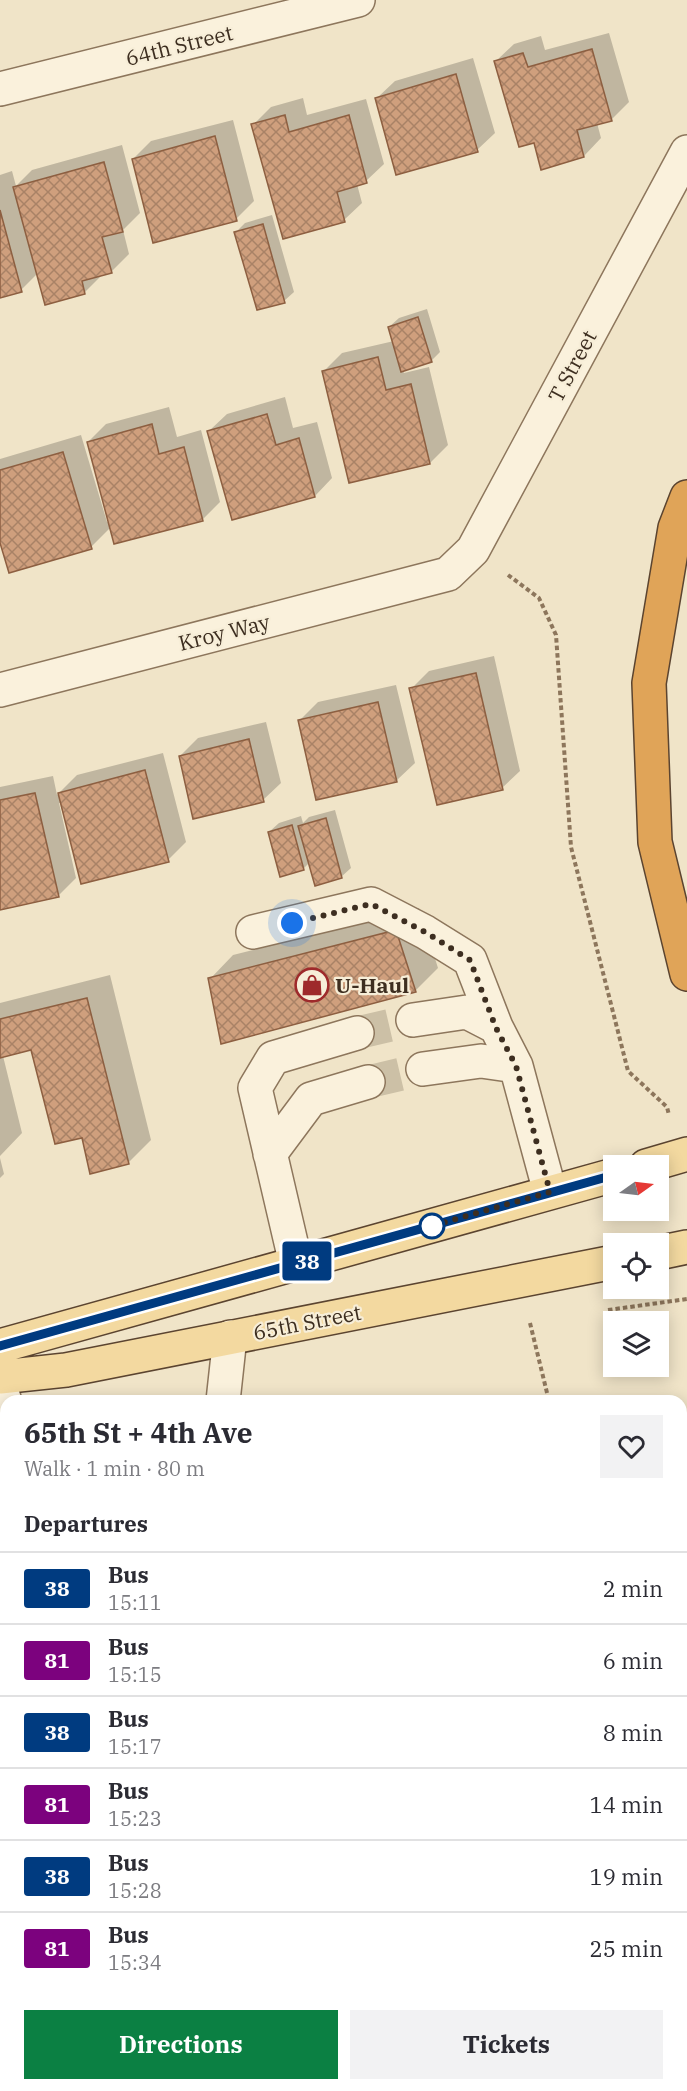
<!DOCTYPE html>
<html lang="en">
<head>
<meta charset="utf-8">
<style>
  body { margin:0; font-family:"IBM Plex Serif",serif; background:#f2f2f3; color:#2b2b33; height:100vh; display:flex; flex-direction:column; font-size:22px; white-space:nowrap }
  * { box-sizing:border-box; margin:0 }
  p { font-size:20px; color:#7c7c81 }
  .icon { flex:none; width:33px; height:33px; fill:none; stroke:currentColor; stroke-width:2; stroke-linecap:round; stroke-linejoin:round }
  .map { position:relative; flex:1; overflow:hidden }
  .side { position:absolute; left:0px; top:1395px; width:687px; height:696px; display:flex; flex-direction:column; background:#fff; border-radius:18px 18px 0 0; box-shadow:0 3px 15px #0003 }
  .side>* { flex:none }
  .badge { padding:0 12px; border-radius:4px; font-size:21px; line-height:39px }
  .needle { width:39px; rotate:76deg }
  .buttons { position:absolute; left:603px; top:1155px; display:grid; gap:12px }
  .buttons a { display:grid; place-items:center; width:66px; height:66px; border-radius:0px; background:#fff; box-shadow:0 3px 15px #0003; font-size:30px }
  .you { position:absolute; width:30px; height:30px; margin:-15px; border:4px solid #fff; border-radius:50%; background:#1a73e8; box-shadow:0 0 0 9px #1a73e833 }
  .map>.badge { position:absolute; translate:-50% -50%; box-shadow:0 0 0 3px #fff }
  h2 { padding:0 24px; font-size:22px; line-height:54px }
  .round { display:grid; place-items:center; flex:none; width:63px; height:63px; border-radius:0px; background:#f2f2f3 }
  .summary { display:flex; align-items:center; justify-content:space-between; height:102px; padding:0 24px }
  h1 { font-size:28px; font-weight:800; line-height:45px }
  .cta { display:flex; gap:12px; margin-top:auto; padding:12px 24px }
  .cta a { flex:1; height:69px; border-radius:0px; background:#0b8043; color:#fff; font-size:24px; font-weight:800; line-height:69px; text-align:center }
  .cta a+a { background:#f2f2f3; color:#2b2b33 }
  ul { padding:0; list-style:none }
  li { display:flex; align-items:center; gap:18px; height:72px; padding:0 24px; border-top:2px solid #e1e1e2 }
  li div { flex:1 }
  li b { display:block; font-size:22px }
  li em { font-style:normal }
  li .badge { min-width:66px; font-weight:700; text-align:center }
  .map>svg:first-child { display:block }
  .shadow { fill:#0003 }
  .building { fill:url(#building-cross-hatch); stroke:#8d5f41; stroke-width:1.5 }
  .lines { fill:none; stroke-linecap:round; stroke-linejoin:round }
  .minor-tunnel { stroke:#ccc0a6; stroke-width:33; stroke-dasharray:33 16; stroke-linecap:butt }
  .minor-casing { stroke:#8d765c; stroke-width:36 }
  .major-casing { stroke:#5b4430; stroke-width:36 }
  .highway-casing { stroke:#5b4430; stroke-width:36 }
  .path { stroke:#8d765c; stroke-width:4; stroke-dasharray:4.5 3; stroke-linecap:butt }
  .minor { stroke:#faf1dc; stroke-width:33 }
  .major { stroke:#f3d9a0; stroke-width:33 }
  .highway { stroke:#e0a458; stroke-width:33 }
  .line-casing { stroke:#fff; stroke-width:14 }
  .line { stroke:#003b80; stroke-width:9 }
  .walk { stroke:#3d2e20; stroke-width:6; stroke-dasharray:0 10.8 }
  .stop-dot { fill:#fff; stroke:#003b80; stroke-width:3 }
  .labels { text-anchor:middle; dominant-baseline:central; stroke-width:4.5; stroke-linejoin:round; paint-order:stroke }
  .street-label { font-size:21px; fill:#3d2e20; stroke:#f7eed8 }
  .poi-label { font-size:21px; font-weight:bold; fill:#3d2e20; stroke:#f7eed8; text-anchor:start }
</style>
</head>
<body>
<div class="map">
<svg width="687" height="2091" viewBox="0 0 687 2091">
  <defs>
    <pattern id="building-cross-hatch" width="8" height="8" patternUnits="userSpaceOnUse" patternTransform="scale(1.5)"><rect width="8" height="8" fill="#cf9f7d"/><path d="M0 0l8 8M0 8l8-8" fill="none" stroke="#a98266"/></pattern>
  </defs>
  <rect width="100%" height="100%" fill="#f0e4c8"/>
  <path class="shadow" d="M609,33L629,102L611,120L597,123L601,138L584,156L496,61L514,44L541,36L545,50Z
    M473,58L495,133L477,150L377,98L395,81Z
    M303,98L307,115L366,99L384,164L366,181L357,184L362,203L344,220L253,125L271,107Z
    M233,120L254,201L236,219L133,159L151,141Z
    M122,145L140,213L123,230L129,254L111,272L103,274L84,293L38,273L21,290L0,296V175L12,171L16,186L32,170Z
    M272,215L294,292L284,301L236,232L245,223Z
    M427,309L440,352L431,361L403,370L404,373L429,367L448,445L430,463L350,481L324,371L342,353L394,341L389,327L399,318Z
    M285,397L293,428L317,422L332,478L315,496L209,431L227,414Z
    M169,407L177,437L201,430L220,502L202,520L111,527L91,547L0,538V459L81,435L107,522L109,521L88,442L106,424Z
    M494,656L520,771L502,788L411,689L429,671Z
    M396,685L415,763L397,780L317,798L300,720L318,702Z
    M266,722L281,783L263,800L180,756L198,738Z
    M163,753L186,842L168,860L62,803H59L76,878L58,896L0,909V787L53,776L57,795L77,775Z
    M335,810L351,868L341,877L310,862L303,869L269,832L279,823L301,816L303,823L309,817Z
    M419,908L438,968L415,991L210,979L233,955Z
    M110,975L151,1140L128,1163L83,1136L32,1048L3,1056L22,1133L0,1156V1003Z
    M0,1158L4,1174L0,1178Z
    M687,1595V1895L681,1896V1596Z
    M6,1603V1650L0,1625V1609Z"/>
  <path class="building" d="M592,49L612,121L577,130L584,157L541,170L534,143L519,147L494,61L523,53L528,67Z
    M456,74L478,152L396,175L375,98Z
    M285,115L289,132L349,115L367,183L337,192L345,222L283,239L251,124Z
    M215,136L237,221L153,243L132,159Z
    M104,162L123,232L102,237L112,273L82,281L85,294L45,305L13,187Z
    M0,210L22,292L0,298Z
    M263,224L285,303L257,310L234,232Z
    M418,317L432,362L401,372L388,327Z
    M378,357L386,390L411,384L430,464L349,483L322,371Z
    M267,414L276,445L299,438L315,497L232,520L207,431Z
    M152,424L159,454L184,447L203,521L114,544L87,442Z
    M63,452L92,549L9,573L0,543V470Z
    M476,673L503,790L437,805L409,688Z
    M378,702L397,782L316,800L298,720Z
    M249,739L264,802L193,819L179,756Z
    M145,770L169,862L81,884L58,793Z
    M35,793L59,897L0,910V800Z
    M326,818L342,878L315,886L298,826Z
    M292,825L304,870L280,877L268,832Z
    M396,930L416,992L221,1044L208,978Z
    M87,998L129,1164L90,1174L82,1138L55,1144L31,1050L0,1058V1019Z
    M6,1608V1657L0,1631V1610Z
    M687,1614V1896L681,1898V1615Z"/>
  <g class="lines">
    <path class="minor-tunnel" d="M357,1033L413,1020
      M368,1082L423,1069"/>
    <defs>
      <path id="minor" d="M0,89L358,0
        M0,690L448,574L473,550L687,152
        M253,932L371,904L425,932L470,960L496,1027
        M413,1020L467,1012L496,1027L516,1066L550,1192
        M423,1069L481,1061L516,1066
        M270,1154L311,1099L368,1082
        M296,1264L255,1088L273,1058L357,1033
        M0,1386L6,1405
        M223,1401L230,1337
        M681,1456L687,1454
        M0,1533L6,1525
        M0,1966L6,1965
        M0,2000L6,2023
        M22,2085L24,2091
        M639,2085L641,2091"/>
      <path id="major" d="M646,1166L687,1154
        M658,1253L687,1247
        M0,1346L614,1175
        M0,1377L66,1370L614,1262"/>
      <path id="highway" d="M687,497L675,528L649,683L655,842L687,974"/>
    </defs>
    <use href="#minor" class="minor-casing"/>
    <use href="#major" class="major-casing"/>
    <use href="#highway" class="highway-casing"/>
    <path class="path" d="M508,575L539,598L556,635L571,847L628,1071L667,1107L669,1115
      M608,1310L687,1299
      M530,1323L549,1401"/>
    <use href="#minor" class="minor"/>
    <use href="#major" class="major"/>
    <use href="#highway" class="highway"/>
  </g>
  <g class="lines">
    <defs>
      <path id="line" d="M0,1346L614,1175"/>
    </defs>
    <use href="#line" class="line-casing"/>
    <use href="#line" class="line"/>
    <path class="walk" d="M292,923L371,904L425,932L470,960L496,1028L516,1066L550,1192L432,1226"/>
  </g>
  <defs>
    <symbol id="shop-ring" viewBox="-11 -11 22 22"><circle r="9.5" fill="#f7eed8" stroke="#9e2a2b" stroke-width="1.5"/><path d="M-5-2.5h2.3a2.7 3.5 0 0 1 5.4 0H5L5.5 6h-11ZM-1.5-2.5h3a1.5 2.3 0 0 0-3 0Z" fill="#9e2a2b"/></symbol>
  </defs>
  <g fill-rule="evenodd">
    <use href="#shop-ring" x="293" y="966" width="38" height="38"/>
  </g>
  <circle class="stop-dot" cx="432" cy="1226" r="12"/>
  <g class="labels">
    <g class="street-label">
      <text transform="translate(179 45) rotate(-14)">64th Street</text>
      <text transform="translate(572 366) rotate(-62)">T Street</text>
      <text transform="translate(224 632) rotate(-14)">Kroy Way</text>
      <text transform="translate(307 1322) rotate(-11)">65th Street</text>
    </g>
    <g class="poi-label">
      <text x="335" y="985">U-Haul</text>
    </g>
  </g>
</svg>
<div class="buttons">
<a><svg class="needle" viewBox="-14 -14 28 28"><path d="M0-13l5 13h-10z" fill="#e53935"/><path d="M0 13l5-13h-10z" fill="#7c7c81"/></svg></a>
<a><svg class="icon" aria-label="locate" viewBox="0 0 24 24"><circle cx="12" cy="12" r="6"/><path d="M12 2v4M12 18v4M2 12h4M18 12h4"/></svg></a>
<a><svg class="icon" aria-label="layers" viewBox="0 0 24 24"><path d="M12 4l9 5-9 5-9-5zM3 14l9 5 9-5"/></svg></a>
</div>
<div class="you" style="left:292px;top:923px"></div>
<b class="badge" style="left:307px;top:1261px;background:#003b80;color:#fff">38</b>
<section class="side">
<div class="summary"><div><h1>65th St + 4th Ave</h1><p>Walk · 1 min · 80 m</p></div><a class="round"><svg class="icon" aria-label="heart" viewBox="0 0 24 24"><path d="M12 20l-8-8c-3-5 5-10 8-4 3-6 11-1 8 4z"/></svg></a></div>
<h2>Departures</h2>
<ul>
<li><span class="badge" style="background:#003b80;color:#fff">38</span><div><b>Bus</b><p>15:11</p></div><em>2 min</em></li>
<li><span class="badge" style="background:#7c027e;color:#fff">81</span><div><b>Bus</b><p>15:15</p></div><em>6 min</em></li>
<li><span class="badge" style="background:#003b80;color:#fff">38</span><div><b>Bus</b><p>15:17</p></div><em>8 min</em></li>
<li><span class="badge" style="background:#7c027e;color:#fff">81</span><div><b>Bus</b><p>15:23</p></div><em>14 min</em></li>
<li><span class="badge" style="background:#003b80;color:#fff">38</span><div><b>Bus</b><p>15:28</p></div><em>19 min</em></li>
<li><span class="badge" style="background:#7c027e;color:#fff">81</span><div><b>Bus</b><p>15:34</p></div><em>25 min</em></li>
</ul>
<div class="cta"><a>Directions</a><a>Tickets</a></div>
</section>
</div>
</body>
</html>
